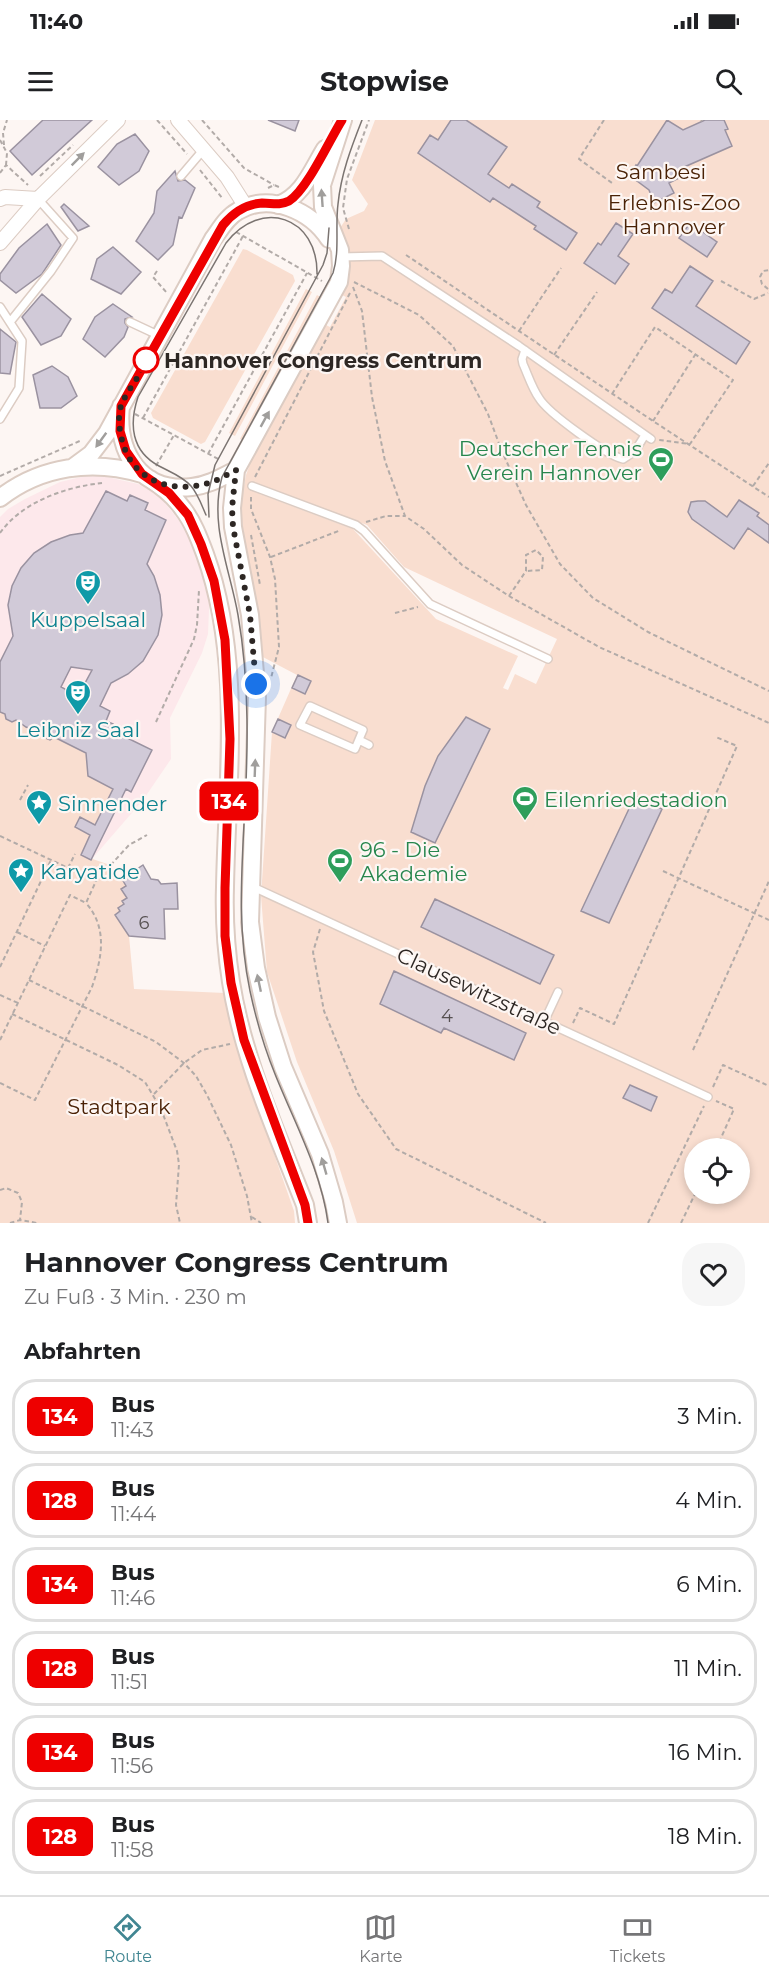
<!DOCTYPE html>
<html lang="de">
<head>
<meta charset="utf-8">
<style>
  body { margin:0; font-family:Montserrat,sans-serif; background:#f6f6f6; color:#202124; height:100vh; display:flex; flex-direction:column; font-size:22px; white-space:nowrap }
  * { box-sizing:border-box; margin:0 }
  p { font-size:20px; color:#757577 }
  .icon { flex:none; width:33px; height:33px; fill:none; stroke:currentColor; stroke-width:2; stroke-linecap:round; stroke-linejoin:round }
  .map { position:relative; height:1103px; overflow:hidden }
  .side { display:flex; flex-direction:column; background:#fff; flex:1 }
  .side>* { flex:none }
  .badge { padding:0 12px; border-radius:9px; font-size:21px; line-height:39px }
  .fabs { position:absolute; left:684px; top:1018px; display:grid; gap:12px }
  .fabs a { display:grid; place-items:center; width:66px; height:66px; border-radius:50%; background:#fff; box-shadow:0 3px 9px #0003; font-size:30px }
  .you { position:absolute; width:30px; height:30px; margin:-15px; border:4px solid #fff; border-radius:50%; background:#1a73e8; box-shadow:0 0 0 9px #1a73e833 }
  .map>.badge { position:absolute; translate:-50% -50%; box-shadow:0 0 0 3px #fff }
  h2 { padding:0 24px; font-size:22px; line-height:54px }
  .round { display:grid; place-items:center; flex:none; width:63px; height:63px; border-radius:24px; background:#f6f6f6 }
  .summary { display:flex; align-items:center; justify-content:space-between; height:102px; padding:0 24px }
  h1 { font-size:28px; font-weight:700; line-height:45px }
  ul { padding:0; list-style:none }
  li { display:flex; align-items:center; gap:18px; height:75px; margin:0 12px 9px; padding:0 12px; border:3px solid #e0e0e0; border-radius:24px }
  li div { flex:1 }
  li b { display:block; font-size:22px }
  li em { font-style:normal }
  li .badge { min-width:66px; font-weight:700; text-align:center }
  .status { display:flex; justify-content:space-between; align-items:center; height:42px; padding:0 30px; background:#fff; direction:ltr }
  .status svg { height:16px; fill:currentColor }
  header { display:flex; justify-content:space-between; align-items:center; height:78px; padding:0 24px; background:#fff; font-size:27px; font-weight:700 }
  .menu { display:flex; justify-content:space-around; align-items:center; height:84px; border-top:2px solid #e0e0e0; background:#fff; font-size:16px; color:#757577 }
  .menu a { display:grid; justify-items:center; gap:3px }
  .menu .active { color:#418692 }
  .map>svg:first-child { display:block }
  .commercial { fill:#fde8eb }
  .green { fill:#f9ded0; fill-rule:evenodd }
  .building { fill:#d1cad8; stroke:#9a92a0; stroke-width:1.5; fill-rule:evenodd }
  .lines { fill:none; stroke-linecap:round; stroke-linejoin:round }
  .service-casing { stroke:#dcccc3; stroke-width:10 }
  .minor-casing { stroke:#dcccc3; stroke-width:16 }
  .tertiary-casing { stroke:#dcccc3; stroke-width:20 }
  .path { stroke:#b2aba8; stroke-width:2; stroke-dasharray:4.5 3; stroke-linecap:butt }
  .service { stroke:#fff; stroke-width:7 }
  .minor { stroke:#fff; stroke-width:14 }
  .tertiary { stroke:#fff; stroke-width:16 }
  .tram { stroke:#7b7471; stroke-width:1.5 }
  .oneway { fill:#a09e9c }
  .line-casing { stroke:#fff; stroke-width:14 }
  .line { stroke:#e00; stroke-width:9 }
  .walk { stroke:#2d2724; stroke-width:6; stroke-dasharray:0 10.8 }
  .stop-dot { fill:#fff; stroke:#e00; stroke-width:3 }
  .labels { text-anchor:middle; dominant-baseline:central; stroke-width:4.5; stroke-linejoin:round; paint-order:stroke }
  .number-label { font-size:18px; fill:#565051 }
  .park-label { font-size:21px; fill:#4a2105; stroke:#fdf6f3 }
  .stop-label { font-size:21px; font-weight:bold; fill:#2d2724; stroke:#fdf6f3; text-anchor:start }
  .leisure-label { font-size:21px; fill:#27864d; stroke:#fdf6f3; text-anchor:start }
  .culture-label { font-size:21px; fill:#0d838f; stroke:#fdf6f3 }
  .street-label { font-size:21px; fill:#2d2724; stroke:#fdf6f3 }
</style>
</head>
<body>
<div class="status"><b>11:40</b><svg viewBox="0 0 49 12"><path d="M0 12V9h3v3zM5 12V6h3v6zM10 12V3h3v9zM15 12V0h3v12zM26 1h20v11H26zM47 4h2v5h-2z"/></svg></div>
<header><svg class="icon" aria-label="menu" viewBox="0 0 24 24"><path d="M4 6h16M4 12h16M4 18h16"/></svg>Stopwise<svg class="icon" aria-label="search" viewBox="0 0 24 24"><circle cx="10" cy="10" r="6"/><path d="M15 15l6 6"/></svg></header>
<div class="map">
<svg width="769" height="1103" viewBox="0 0 769 1103">
  <rect width="100%" height="100%" fill="#fdf6f3"/>
  <path class="commercial" d="M94,354L138,364L158,374L187,411L204,454L209,473V490L208,514L202,533L170,598L171,639L143,680L91,740L0,694V397L8,389L25,379L60,362Z"/>
  <path class="green" d="M375,0H769V1103H357L334,1031L297,942L267,852L261,776L272,612L297,555L261,536L240,387L246,355L251,341L324,204L330,207L346,177L340,174V108L346,99L364,91L368,84L352,60ZM260,366L367,405L404,447L557,519L536,564L515,554L508,570L503,568L518,536L436,499L353,409L260,374ZM694,1029H740V1074H694Z
    M243,129L247,130L293,155L295,161L205,322L201,324L153,298L151,293Z
    M306,169L312,172L304,187L235,316L229,313Z
    M317,175L324,179L247,322L240,319Z
    M0,592L5,594L6,599L12,602L17,599L26,607L42,612L43,617L50,620L54,617L88,634L115,664L81,735L110,745L126,766L122,769L127,778L122,781L124,784L118,788L120,791L115,795L129,816L134,869L225,873L235,922L294,1091L295,1103H0Z"/>
  <path class="building" d="M43,0H92L32,55L10,31Z
    M268,0H299L295,11Z
    M451,0H466L507,27L488,54L509,68L512,64L540,82L537,87L577,113L566,130L534,109L536,106L493,78L490,82L418,33L430,15L438,20Z
    M667,0L683,10L705,0H724L728,9L725,10L732,26L682,48L685,55L669,63L674,73L654,83L649,70L629,55L636,45L637,46Z
    M135,14L149,31L139,51L119,65L98,47L117,24Z
    M175,51L178,61L185,60L195,68L182,98L179,97L173,125L158,140L136,121L154,93L157,71Z
    M64,84L89,106L78,111L61,87Z
    M616,103L633,114L618,136L629,144L615,164L584,143L598,123L601,125Z
    M690,103L717,122L707,137L679,118Z
    M47,104L61,125L42,154L16,173L0,160V154L19,128Z
    M113,127L141,152L121,174L91,159L97,139Z
    M690,146L713,161L696,186L750,222L736,244L652,188L665,169L672,173Z
    M42,174L71,199L61,216L41,225L22,197Z
    M113,184L132,197L125,199V203L128,207L124,217L105,237L83,219L95,197Z
    M0,209L16,222L10,254L0,253Z
    M52,246L68,257L77,276L61,288H40L33,255Z
    M106,371L127,381L130,375L148,383L145,390L166,400L147,444L154,456L160,475L162,495L158,515L143,541L128,554L111,563L100,586L110,591L106,601L113,604L111,610L152,630L131,672L126,669L91,740L81,735L90,715L75,707L80,697L95,705L113,669L88,656L86,633L54,617L50,620L43,617V613L26,607L16,600L12,602L6,599L5,594L0,592V542L13,516L8,485L12,466L21,448L34,433L51,422L70,415L83,413ZM71,547L92,550L78,576L61,567Z
    M739,380L759,393L757,396L769,405V423L748,408L734,429L692,399L688,392L691,382L698,381H705L727,397Z
    M298,555L311,561L305,574L292,568Z
    M466,597L490,609L435,723L411,712L425,666L438,636Z
    M278,599L291,605L285,618L272,612Z
    M635,676L662,689L609,803L581,791Z
    M143,745L151,759L158,760L161,764L177,763L178,789H164L165,819L129,816L115,795L120,791L118,788L124,784L122,781L127,778L121,769L126,766L122,759Z
    M435,779L554,835L540,864L421,807Z
    M394,851L526,913L514,940L444,908L441,913L380,884Z
    M630,965L657,977L651,991L623,978Z"/>
  <g class="lines">
    <defs>
      <path id="service" d="M181,56L204,29
        M341,137L382,136L519,226L651,319
        M0,187L22,221L19,268L0,299
        M10,202L51,151L73,118L38,79
        M130,202L160,216
        M525,230L522,239L523,244C528,255 532,268 539,278C548,293 606,335 623,339L635,331L645,315
        M252,366L356,405L364,411L430,484L548,539
        M310,586L363,610L355,629L300,605Z
        M359,620L369,625
        M253,767L708,977
        M544,902L558,872"/>
      <path id="minor" d="M178,0L227,57L246,87
        M0,79L5,77L38,79
        M0,123L38,79L118,0"/>
      <path id="tertiary" d="M278,85C303,76 312,50 325,29
        M121,286C116,333 141,373 192,367C209,365 222,357 236,350L339,162L341,146L340,130L323,87L322,65L343,0
        M72,348L91,334L107,313L213,119C221,108 227,97 238,91C270,72 311,91 329,119
        M236,350L232,388L233,407L250,495L257,577L250,802L256,848L267,897L283,947L320,1034L334,1082L338,1103
        M150,359C163,367 174,376 183,389C193,402 199,418 205,434C243,539 227,658 225,767C224,798 226,830 231,862C243,939 277,1013 305,1085L308,1103
        M0,378C41,346 93,339 142,354"/>
    </defs>
    <use href="#service" class="service-casing"/>
    <use href="#minor" class="minor-casing"/>
    <use href="#tertiary" class="tertiary-casing"/>
    <path class="path" d="M157,0L187,34
      M202,0L244,48L274,65
      M604,0L579,39L612,63
      M701,0L702,1
      M0,20L7,33L6,45
      M4,25L3,13L7,0
      M200,50L223,79
      M0,53L6,45L28,65
      M40,56L73,25
      M268,68L274,65L279,67
      M349,109L343,88L347,59L369,0
      M236,112L322,161
      M406,135L653,301L769,377
      M157,151L153,157L167,173
      M721,161L754,179L768,173
      M354,162L419,195L453,226L488,294L501,329L526,385L560,444L593,478L648,512L769,571
      M353,167L362,191L372,277L385,341L405,396L424,409L462,445L509,476L599,527L769,603
      M768,169L762,164L760,157L763,151L769,150
      M519,211L561,148
      M554,235L597,172
      M612,274L655,207L733,260L690,324L659,320
      M135,294L220,340
      M143,298L243,116
      M653,301L695,235
      M208,334L307,153
      M156,346L174,315
      M0,356L82,320
      M255,357L350,173
      M753,366L769,343
      M251,377V389L270,437L275,459L279,527L271,558
      M366,402L386,396H405
      M0,413C22,382 65,367 102,363
      M251,415L260,465
      M271,437L341,410
      M509,476L526,451V435L536,430L543,437L542,450L526,451
      M395,493L418,487
      M156,602L194,519L197,505L199,470
      M20,680L28,665
      M0,716L96,761L129,725L147,715
      M68,748L75,734
      M663,751L769,800
      M320,809L313,832L324,891L358,974L396,1029L546,1103
      M17,812L45,826
      M0,847L51,740
      M29,860L156,922L184,943L196,956L207,975L231,1025L247,1076L252,1103
      M0,875L18,883
      M12,894L118,945L145,962L161,989L177,1031L179,1044L176,1085L180,1103
      M573,903L580,888L614,904L737,626L716,617
      M0,920L70,775L86,783L96,761
      M693,930L769,761
      M0,963L35,980L92,867C102,838 108,808 86,783
      M713,967L723,945L769,966
      M154,974L184,943L202,930L230,924
      M716,1029L734,989L716,981
      M0,1070L6,1068L18,1073L22,1082L20,1100
      M252,1097L261,1103
      M10,1103L20,1100L37,1103
      M648,1103L704,986
      M681,1103L695,1074"/>
    <use href="#service" class="service"/>
    <use href="#minor" class="minor"/>
    <use href="#tertiary" class="tertiary"/>
    <path class="tram" d="M206,395C202,386 198,374 191,366C182,356 170,352 159,346C131,331 129,304 138,277L226,123C261,77 318,97 317,154
      M209,397L208,374L215,345L323,145L327,133L329,108
      M328,1103C321,1050 294,1002 275,954C264,927 256,899 250,871C238,814 241,761 244,704C248,635 250,563 238,495C230,449 209,405 222,357L333,153C340,131 335,107 338,84C341,54 351,28 362,0"/>
  </g>
  <defs><path id="oneway-solid" d="M-6-.8H1V-3.2L6.5 0L1 3.2V.8H-6Z" transform="scale(1.5)"/></defs>
  <g class="oneway">
    <use href="#oneway-solid" transform="translate(78 39) rotate(-45)"/>
    <use href="#oneway-solid" transform="translate(322 78) rotate(-94)"/>
    <use href="#oneway-solid" transform="translate(265 299) rotate(-61)"/>
    <use href="#oneway-solid" transform="translate(101 320) rotate(126)"/>
    <use href="#oneway-solid" transform="translate(255 648) rotate(-88)"/>
    <use href="#oneway-solid" transform="translate(259 863) rotate(-102)"/>
    <use href="#oneway-solid" transform="translate(324 1046) rotate(-106)"/>
  </g>
  <g class="lines">
    <defs>
      <path id="line" d="M308,1103L305,1085L244,920L231,863L225,816V768L230,619L225,520L214,461L201,424L188,395L169,373L142,354L126,331L120,311L121,286L223,105C233,93 246,84 262,83C272,83 279,86 289,81C307,70 330,19 342,0"/>
    </defs>
    <use href="#line" class="line-casing"/>
    <use href="#line" class="line"/>
    <path class="walk" d="M146,240C144,252 126,271 121,286C117,298 120,315 124,327C137,364 177,374 212,362C220,359 228,354 236,350L232,388L233,407L250,495L256,564"/>
  </g>
  <defs>
    <symbol id="stadium-pin" viewBox="-11 -11 22 30"><path d="M0 17L-7.5 6A9.5 9.5 0 1 1 7.5 6Z" fill="#2e9e5b" stroke="#fdf6f3"/><path d="M0-5a6.5 5 0 1 0 0 10a6.5 5 0 1 0 0-10ZM-3.5-1.8h7v3.6h-7Z" fill="#fff"/></symbol>
    <symbol id="theatre-pin" viewBox="-11 -11 22 30"><path d="M0 17L-7.5 6A9.5 9.5 0 1 1 7.5 6Z" fill="#0f9aa8" stroke="#fdf6f3"/><path d="M-5-5.5Q0-4 5-5.5V0Q5 5 0 6Q-5 5-5 0ZM-3.3-2.5H-1v1.5H-3.3ZM1-2.5H3.3v1.5H1ZM-2.8 1Q0 5.5 2.8 1Z" fill="#fff"/></symbol>
    <symbol id="sight-pin" viewBox="-11 -11 22 30"><path d="M0 17L-7.5 6A9.5 9.5 0 1 1 7.5 6Z" fill="#0f9aa8" stroke="#fdf6f3"/><path d="M0-6L1.8-2.2L6-1.7L2.9 1.2L3.7 5.4L0 3.3L-3.7 5.4L-2.9 1.2L-6-1.7L-1.8-2.2Z" fill="#fff"/></symbol>
  </defs>
  <g fill-rule="evenodd">
    <use href="#stadium-pin" x="646" y="325" width="30" height="40"/>
    <use href="#theatre-pin" x="73" y="448" width="30" height="40"/>
    <use href="#theatre-pin" x="63" y="558" width="30" height="40"/>
    <use href="#stadium-pin" x="510" y="664" width="30" height="40"/>
    <use href="#sight-pin" x="24" y="668" width="30" height="40"/>
    <use href="#stadium-pin" x="325" y="726" width="30" height="40"/>
    <use href="#sight-pin" x="6" y="736" width="30" height="40"/>
  </g>
  <circle class="stop-dot" cx="146" cy="240" r="12"/>
  <g class="labels">
    <g class="number-label">
      <text x="144" y="803">6</text>
      <text x="447" y="896">4</text>
    </g>
    <g class="park-label">
      <text x="661" y="51">Sambesi</text>
      <text x="674" y="82">Erlebnis-Zoo<tspan x="674" dy="24">Hannover</tspan></text>
      <text x="119" y="986">Stadtpark</text>
    </g>
    <g class="stop-label">
      <text x="164" y="240">Hannover Congress Centrum</text>
    </g>
    <g class="leisure-label">
      <text x="642" y="328" text-anchor="end">Deutscher Tennis<tspan x="642" dy="24">Verein Hannover</tspan></text>
      <text x="544" y="679">Eilenriedestadion</text>
      <text x="360" y="729">96 - Die<tspan x="360" dy="24">Akademie</tspan></text>
    </g>
    <g class="culture-label">
      <text x="88" y="499">Kuppelsaal</text>
      <text x="78" y="609">Leibniz Saal</text>
      <text x="58" y="683" text-anchor="start">Sinnender</text>
      <text x="40" y="751" text-anchor="start">Karyatide</text>
    </g>
    <g class="street-label">
      <text transform="translate(479 871) rotate(25)">Clausewitzstraße</text>
    </g>
  </g>
</svg>
<div class="fabs">
<a><svg class="icon" aria-label="locate" viewBox="0 0 24 24"><circle cx="12" cy="12" r="6"/><path d="M12 2v4M12 18v4M2 12h4M18 12h4"/></svg></a>
</div>
<div class="you" style="left:256px;top:564px"></div>
<b class="badge" style="left:229px;top:681px;background:#e00;color:#fff">134</b>
</div>
<section class="side">
<div class="summary"><div><h1>Hannover Congress Centrum</h1><p>Zu Fuß · 3 Min. · 230 m</p></div><a class="round"><svg class="icon" aria-label="heart" viewBox="0 0 24 24"><path d="M12 20l-8-8c-3-5 5-10 8-4 3-6 11-1 8 4z"/></svg></a></div>
<h2>Abfahrten</h2>
<ul>
<li><span class="badge" style="background:#e00;color:#fff">134</span><div><b>Bus</b><p>11:43</p></div><em>3 Min.</em></li>
<li><span class="badge" style="background:#e00;color:#fff">128</span><div><b>Bus</b><p>11:44</p></div><em>4 Min.</em></li>
<li><span class="badge" style="background:#e00;color:#fff">134</span><div><b>Bus</b><p>11:46</p></div><em>6 Min.</em></li>
<li><span class="badge" style="background:#e00;color:#fff">128</span><div><b>Bus</b><p>11:51</p></div><em>11 Min.</em></li>
<li><span class="badge" style="background:#e00;color:#fff">134</span><div><b>Bus</b><p>11:56</p></div><em>16 Min.</em></li>
<li><span class="badge" style="background:#e00;color:#fff">128</span><div><b>Bus</b><p>11:58</p></div><em>18 Min.</em></li>
</ul>
</section>
<nav class="menu">
<a class="active"><svg class="icon" aria-label="directions" viewBox="0 0 24 24"><path d="M12 3l9 9-9 9-9-9zM9 14v-3h6M13 9l2 2-2 2"/></svg>Route</a>
<a><svg class="icon" aria-label="map" viewBox="0 0 24 24"><path d="M3 6l6-2 6 2 6-2v14l-6 2-6-2-6 2zM9 4v14M15 6v14"/></svg>Karte</a>
<a><svg class="icon" aria-label="tickets" viewBox="0 0 24 24"><path d="M3 7h18v10H3zM15 7v10"/></svg>Tickets</a>
</nav>
</body>
</html>
